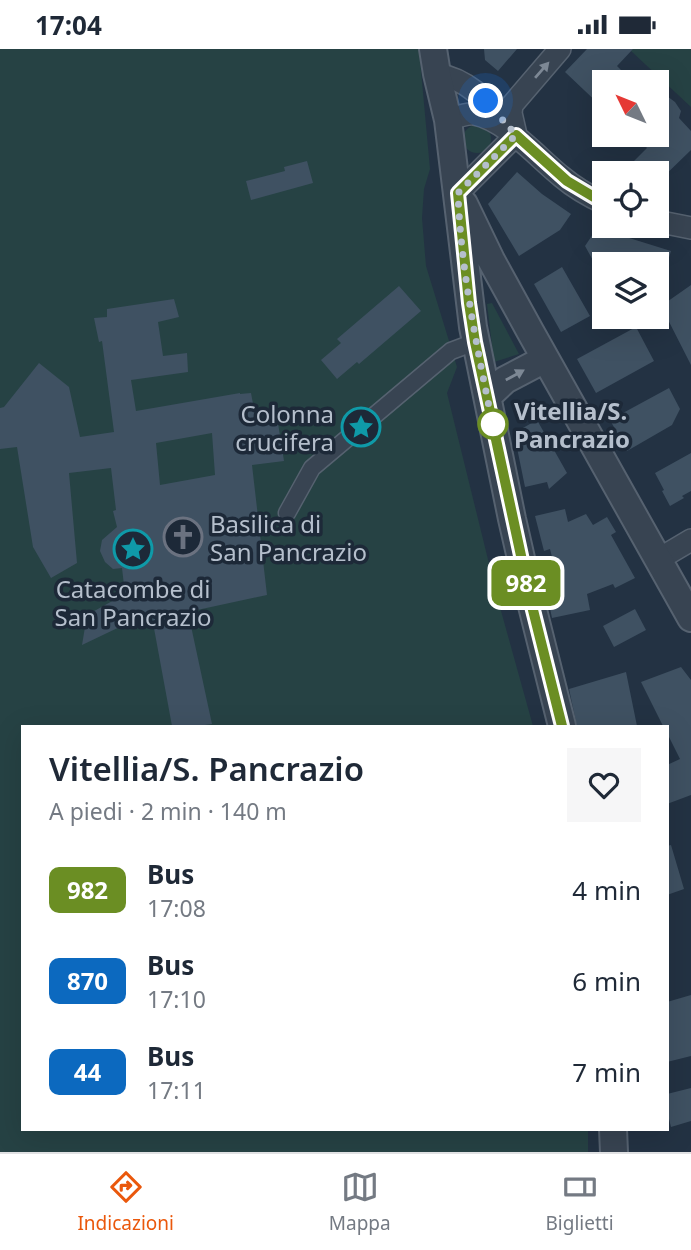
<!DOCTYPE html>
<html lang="it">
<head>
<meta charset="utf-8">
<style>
  body { margin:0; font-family:"Noto Sans",sans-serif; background:#f6f6f7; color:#1f2937; height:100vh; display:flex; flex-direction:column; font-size:26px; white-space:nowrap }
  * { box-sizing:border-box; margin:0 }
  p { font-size:23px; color:#747a83 }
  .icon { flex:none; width:38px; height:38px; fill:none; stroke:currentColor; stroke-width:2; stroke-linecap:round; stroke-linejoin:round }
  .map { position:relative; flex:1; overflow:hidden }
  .sheet { position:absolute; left:21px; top:676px; width:648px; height:406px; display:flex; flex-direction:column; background:#fff; border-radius:0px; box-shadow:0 7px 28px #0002 }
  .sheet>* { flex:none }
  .badge { padding:0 14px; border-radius:10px; font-size:24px; line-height:46px }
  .needle { width:46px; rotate:313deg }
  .fabs { position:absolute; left:592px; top:21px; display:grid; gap:14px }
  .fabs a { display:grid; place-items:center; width:77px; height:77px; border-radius:0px; background:#fff; box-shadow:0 7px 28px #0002; font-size:35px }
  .you { position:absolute; width:35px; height:35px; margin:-18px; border:5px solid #fff; border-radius:50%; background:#1a73e8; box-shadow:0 0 0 10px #1a73e833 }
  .map>.badge { position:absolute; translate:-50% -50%; box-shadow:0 0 0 4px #fff }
  .round { display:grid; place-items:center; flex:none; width:74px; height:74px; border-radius:0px; background:#f6f6f7 }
  .overview { display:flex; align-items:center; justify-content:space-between; height:119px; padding:0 28px }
  h1 { font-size:33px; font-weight:600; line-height:52px }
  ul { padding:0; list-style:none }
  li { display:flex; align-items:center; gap:21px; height:91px; padding:0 28px }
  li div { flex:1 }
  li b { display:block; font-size:26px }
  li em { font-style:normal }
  li .badge { min-width:77px; font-weight:700; text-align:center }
  .status { display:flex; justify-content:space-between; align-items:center; height:49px; padding:0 35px; background:#fff; direction:ltr }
  .status svg { height:19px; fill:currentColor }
  .tab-bar { display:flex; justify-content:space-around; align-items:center; height:98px; border-top:2px solid #e0e1e3; background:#fff; font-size:19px; color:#747a83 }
  .tab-bar a { display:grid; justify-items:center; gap:4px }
  .tab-bar .on { color:#ea580c }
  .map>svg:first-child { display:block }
  .green { fill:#264244 }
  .building { fill:#3f5162; fill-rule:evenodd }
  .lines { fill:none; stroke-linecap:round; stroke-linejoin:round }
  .pedestrian-casing { stroke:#566270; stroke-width:19 }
  .minor-casing { stroke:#566270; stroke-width:24 }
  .tertiary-casing { stroke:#566270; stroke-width:30 }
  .pedestrian { stroke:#384452; stroke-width:16 }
  .minor { stroke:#384452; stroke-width:21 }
  .tertiary { stroke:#384452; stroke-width:26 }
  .oneway { fill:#7d8895 }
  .line-casing { stroke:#fff; stroke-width:16 }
  .line { stroke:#6b8e23; stroke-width:10 }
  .walk { stroke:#b5bfcc; stroke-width:7; stroke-dasharray:0 12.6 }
  .stop-dot { fill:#fff; stroke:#6b8e23; stroke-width:3.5 }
  .labels { text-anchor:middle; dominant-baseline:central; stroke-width:7; stroke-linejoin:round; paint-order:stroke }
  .stop-label { font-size:24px; font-weight:bold; fill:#b5bfcc; stroke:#1d2938; text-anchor:start }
  .poi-label { font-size:24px; fill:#b5bfcc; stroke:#1d2938; text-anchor:end }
</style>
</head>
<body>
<div class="status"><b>17:04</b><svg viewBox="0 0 49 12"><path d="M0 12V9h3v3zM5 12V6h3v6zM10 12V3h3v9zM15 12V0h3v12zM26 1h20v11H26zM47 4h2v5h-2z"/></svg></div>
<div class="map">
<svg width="691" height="1103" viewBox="0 0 691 1103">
  <rect width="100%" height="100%" fill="#233243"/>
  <path class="green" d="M0,0H419L430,120L424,140L422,169L426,217L457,318L447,344L498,551L533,677H23V1080H588V1103H0Z
    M633,0H691V58L631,2Z
    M463 90a14 14 0 1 1 28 0a14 14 0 1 1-28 0Z
    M492,254L519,305L494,313L487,255Z"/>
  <path class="building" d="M484,0H517L498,22L485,11Z
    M587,0H633L617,17L633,33H604V60L565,23Z
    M656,39L675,53L681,62L679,69L691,82V101L656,135V124H622L647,99L635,86H656Z
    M307,112L313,134L251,151L246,132L285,122L284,118Z
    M517,123L542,145L571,165L560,181L519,207L488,155Z
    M597,179L671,202L667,215H595L585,197Z
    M562,218L590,267L561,283L534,235Z
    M691,236V316L661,257Z
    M399,237L421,262L359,315L357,313L337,330L321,311L341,294L337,290Z
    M174,250L179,268L158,273L163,307L187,304L188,323L131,331L136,362L240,344V345L251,344L256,371L277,368L284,412L252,416L267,546L188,563L212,675L198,677H172L151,563L82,596L87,566L125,545L122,519L113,520L105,513L100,502L102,491L117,478L113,462L116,461L111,419L69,424L77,514L51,529L33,498L17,398L0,400V359L4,358L39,314L69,338L80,388L114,383L102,292L99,293L94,269L107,268V260ZM212,384L215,426L160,436L156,394Z
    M636,278L654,312L596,344L577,310Z
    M669,339L680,360L672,376L627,402L610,371Z
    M537,371L567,424L549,440L547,433L525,438L514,384Z
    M691,404V442L682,447L684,449L670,457L662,442L664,441L655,424Z
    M565,460L568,473L586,465L593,476L607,468L616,483L611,486L635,529L615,539L613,535L587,545L590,561L552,569L545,535L558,532L550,500L544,502L535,467Z
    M635,560L646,581L614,598L603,577Z
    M681,618L691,631V746L667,755V716L680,710L667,684V677H663L641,633Z
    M626,623L637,677H577L569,640Z
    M671,796L684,840L667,846V797Z
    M691,946V1007L667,1013V953Z
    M691,1039V1072L671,1078L667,1062V1045Z"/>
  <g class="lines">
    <defs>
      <path id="pedestrian" d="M287,464L312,419L451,302L475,293"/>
      <path id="minor" d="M437,25C467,30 487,51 505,74
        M448,71C457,68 465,64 474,65C506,71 538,109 562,128C575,139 589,147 604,154
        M516,86L511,64L512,56L560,0
        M458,144L516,86
        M656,172L691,179
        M659,510L691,491"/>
      <path id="tertiary" d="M433,0L437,25L448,71L473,278L512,470L531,553L562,677
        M464,155L491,211L530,282L691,569
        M488,347L505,331L545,310
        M613,1080L614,1103"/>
    </defs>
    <use href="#pedestrian" class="pedestrian-casing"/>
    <use href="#minor" class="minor-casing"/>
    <use href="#tertiary" class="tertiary-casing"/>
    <use href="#pedestrian" class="pedestrian"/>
    <use href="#minor" class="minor"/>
    <use href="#tertiary" class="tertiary"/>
  </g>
  <defs><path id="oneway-solid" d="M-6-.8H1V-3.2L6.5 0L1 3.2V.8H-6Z" transform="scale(1.75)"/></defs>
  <g class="oneway">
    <use href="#oneway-solid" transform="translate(542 21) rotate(-49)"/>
    <use href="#oneway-solid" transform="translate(515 326) rotate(-29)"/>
  </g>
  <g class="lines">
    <defs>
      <path id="line" d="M562,677L531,553L475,293L469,254L458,144L516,86L567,132L604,154"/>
    </defs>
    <use href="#line" class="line-casing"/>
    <use href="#line" class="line"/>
    <path class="walk" d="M486,52L516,86L458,144C461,224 478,303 494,382L493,375"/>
  </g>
  <defs>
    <symbol id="sight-ring" viewBox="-11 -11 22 22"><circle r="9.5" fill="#1d2938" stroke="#0f9aa8" stroke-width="1.5"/><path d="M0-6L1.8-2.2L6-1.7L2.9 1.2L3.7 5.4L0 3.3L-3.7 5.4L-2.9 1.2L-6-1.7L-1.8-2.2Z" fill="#0f9aa8"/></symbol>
    <symbol id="church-ring" viewBox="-11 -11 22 22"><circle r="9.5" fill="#1d2938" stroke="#6b7280" stroke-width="1.5"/><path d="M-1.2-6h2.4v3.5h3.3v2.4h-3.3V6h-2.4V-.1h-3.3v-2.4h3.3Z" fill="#6b7280"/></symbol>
  </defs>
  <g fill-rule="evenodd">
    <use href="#sight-ring" x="339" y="356" width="44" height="44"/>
    <use href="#church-ring" x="161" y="466" width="44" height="44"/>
    <use href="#sight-ring" x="111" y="478" width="44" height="44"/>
  </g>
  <circle class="stop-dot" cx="493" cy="375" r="14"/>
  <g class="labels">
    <g class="stop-label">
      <text x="514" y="361">Vitellia/S.<tspan x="514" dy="28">Pancrazio</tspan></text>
    </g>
    <g class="poi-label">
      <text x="334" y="364">Colonna<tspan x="334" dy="28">crucifera</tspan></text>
      <text x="210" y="474" text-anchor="start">Basilica di<tspan x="210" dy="28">San Pancrazio</tspan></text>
      <text x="133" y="539" text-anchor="middle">Catacombe di<tspan x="133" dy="28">San Pancrazio</tspan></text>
    </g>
  </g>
</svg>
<div class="fabs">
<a><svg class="needle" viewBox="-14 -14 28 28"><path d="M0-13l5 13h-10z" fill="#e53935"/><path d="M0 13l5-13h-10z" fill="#747a83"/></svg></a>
<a><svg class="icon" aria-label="locate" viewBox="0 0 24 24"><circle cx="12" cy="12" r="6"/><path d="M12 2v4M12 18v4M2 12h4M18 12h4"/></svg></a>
<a><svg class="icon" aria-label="layers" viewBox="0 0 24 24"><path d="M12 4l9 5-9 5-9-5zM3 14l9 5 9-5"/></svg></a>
</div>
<div class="you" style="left:486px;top:52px"></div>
<b class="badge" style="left:526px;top:534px;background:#6b8e23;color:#fff">982</b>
<section class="sheet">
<div class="overview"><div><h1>Vitellia/S. Pancrazio</h1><p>A piedi · 2 min · 140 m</p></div><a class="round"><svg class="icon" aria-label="heart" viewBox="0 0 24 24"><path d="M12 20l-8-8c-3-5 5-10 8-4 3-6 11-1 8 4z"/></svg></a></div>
<ul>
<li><span class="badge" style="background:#6b8e23;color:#fff">982</span><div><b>Bus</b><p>17:08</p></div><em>4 min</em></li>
<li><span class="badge" style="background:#0c69bf;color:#fff">870</span><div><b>Bus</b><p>17:10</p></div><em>6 min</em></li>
<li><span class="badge" style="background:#0c69bf;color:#fff">44</span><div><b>Bus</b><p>17:11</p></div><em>7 min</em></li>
</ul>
</section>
</div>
<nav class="tab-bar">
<a class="on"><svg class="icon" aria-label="directions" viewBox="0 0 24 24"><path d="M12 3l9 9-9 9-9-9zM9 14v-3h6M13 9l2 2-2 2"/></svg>Indicazioni</a>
<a><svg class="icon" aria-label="map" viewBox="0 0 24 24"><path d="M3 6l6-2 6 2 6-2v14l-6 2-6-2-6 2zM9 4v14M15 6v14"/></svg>Mappa</a>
<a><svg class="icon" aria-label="tickets" viewBox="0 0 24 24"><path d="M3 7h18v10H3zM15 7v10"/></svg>Biglietti</a>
</nav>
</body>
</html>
